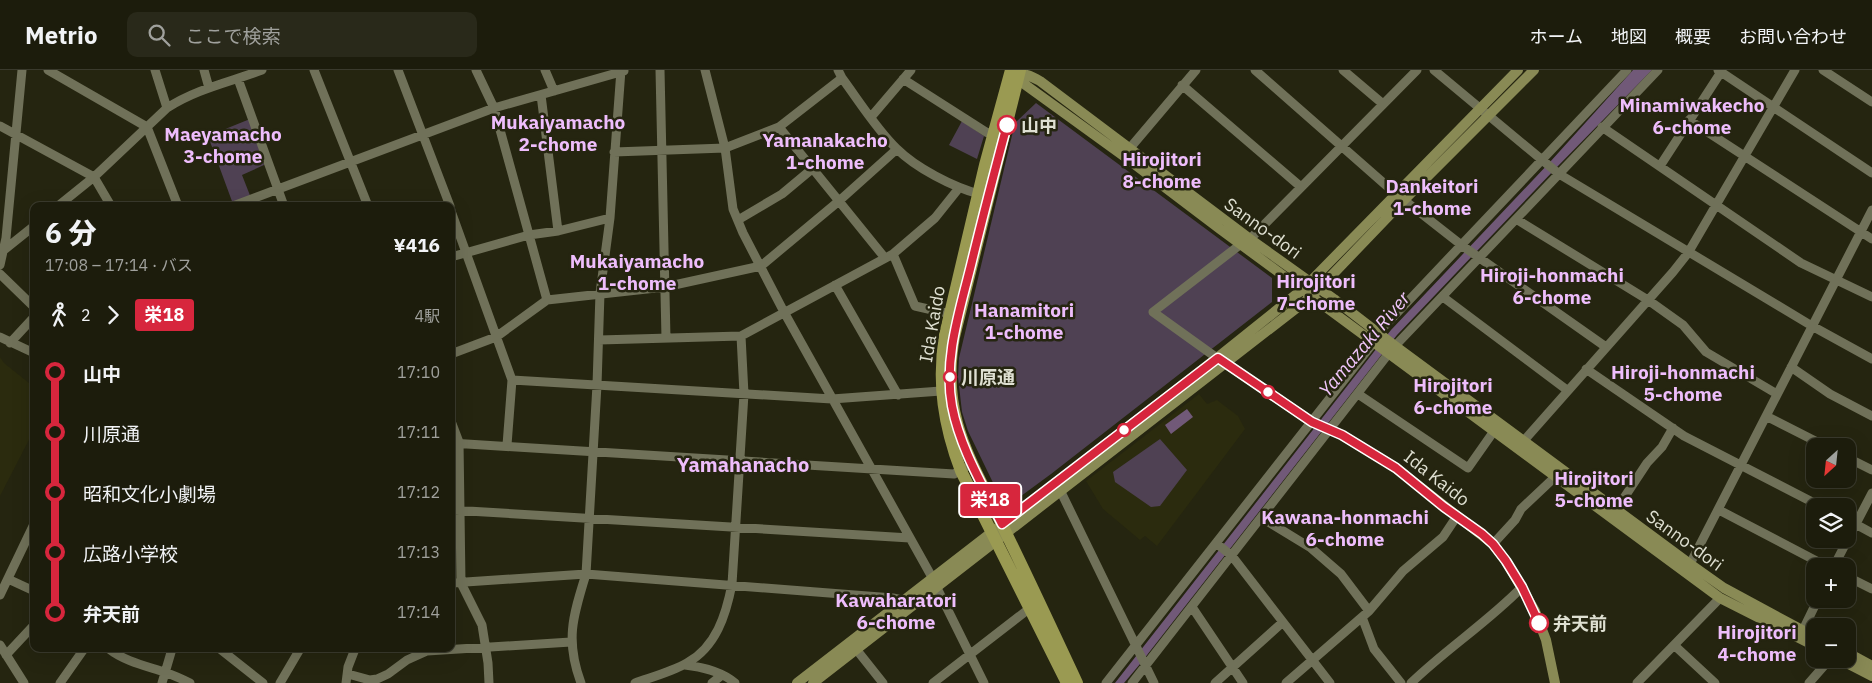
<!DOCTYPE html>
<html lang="ja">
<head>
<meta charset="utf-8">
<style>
  body { margin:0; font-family:"IBM Plex Sans","Noto Sans JP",sans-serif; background:#29291a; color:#f1f3f6; height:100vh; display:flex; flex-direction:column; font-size:19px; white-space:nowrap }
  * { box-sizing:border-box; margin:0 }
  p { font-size:16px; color:#a0a19d }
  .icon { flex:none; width:28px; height:28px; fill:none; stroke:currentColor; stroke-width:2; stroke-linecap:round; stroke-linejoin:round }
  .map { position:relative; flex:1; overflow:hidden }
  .details { position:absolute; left:30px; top:132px; width:425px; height:450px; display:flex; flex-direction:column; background:#1c1c0c; border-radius:10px; box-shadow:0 5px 20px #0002,0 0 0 1px #3a3a2d }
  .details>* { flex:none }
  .badge { padding:0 10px; border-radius:4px; font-size:18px; line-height:32px }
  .needle { width:32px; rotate:207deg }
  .fabs { position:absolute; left:1806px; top:368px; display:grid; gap:10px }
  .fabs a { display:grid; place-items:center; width:50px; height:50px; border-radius:10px; background:#1c1c0c; box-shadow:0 5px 20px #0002,0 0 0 1px #3a3a2d; font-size:25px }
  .map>.badge { position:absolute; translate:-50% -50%; box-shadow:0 0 0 2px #fff }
  .legs { display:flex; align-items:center; gap:8px; height:55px; padding:0 15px; font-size:16px }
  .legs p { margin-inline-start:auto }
  .overview { display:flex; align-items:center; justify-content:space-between; height:85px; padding:0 15px }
  h1 { font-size:28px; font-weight:800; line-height:38px }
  ul { padding:0 15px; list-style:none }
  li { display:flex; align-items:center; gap:18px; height:60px; font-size:19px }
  li i { display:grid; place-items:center; width:8px; height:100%; margin:0 6px; background:currentColor }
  li i::after { content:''; width:12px; height:12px; margin:-6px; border:4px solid; border-radius:50%; background:#1c1c0c }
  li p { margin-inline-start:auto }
  li:first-child i { background:linear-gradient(#0000 50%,currentColor 0) }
  li:last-child i { background:linear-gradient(currentColor 50%,#0000 0) }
  header { display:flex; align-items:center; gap:30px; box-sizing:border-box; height:70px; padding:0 25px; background:#1c1c0c; border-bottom:1px solid #3a3a2d }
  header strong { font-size:24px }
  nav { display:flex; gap:28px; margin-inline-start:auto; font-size:18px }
  .search { width:350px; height:45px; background:#29291a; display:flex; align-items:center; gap:12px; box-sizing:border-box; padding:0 18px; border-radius:10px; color:#a0a19d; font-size:19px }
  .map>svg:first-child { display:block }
  .built { fill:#2b2b0e }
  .green { fill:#4f4153 }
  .water { fill:#715978 }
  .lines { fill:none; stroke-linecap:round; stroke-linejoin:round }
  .minor { stroke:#707159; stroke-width:9 }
  .major { stroke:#898a55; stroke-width:10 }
  .highway { stroke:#9a9a52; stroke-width:12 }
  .line-1-casing { stroke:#fff; stroke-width:11 }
  .line-1 { stroke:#d7263d; stroke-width:8 }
  .stop-1-dot { fill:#fff; stroke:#d7263d; stroke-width:2.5 }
  .labels { text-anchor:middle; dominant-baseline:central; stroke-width:5; stroke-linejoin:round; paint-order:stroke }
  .stop-label { font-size:18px; font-weight:bold; fill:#dfe0d2; stroke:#252510; text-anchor:start }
  .street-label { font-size:18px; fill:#dfe0d2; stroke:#252510 }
  .neighbourhood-label { font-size:19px; font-weight:bold; fill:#eebdfc; stroke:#252510 }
  .water-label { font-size:19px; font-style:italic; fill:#f2c7fd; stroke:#252510 }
  .quarter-label { font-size:20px; font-weight:bold; fill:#eebdfc; stroke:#252510 }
</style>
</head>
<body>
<header>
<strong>Metrio</strong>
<div class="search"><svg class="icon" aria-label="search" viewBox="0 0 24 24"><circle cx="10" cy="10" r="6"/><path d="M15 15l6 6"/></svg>ここで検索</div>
<nav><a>ホーム</a><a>地図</a><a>概要</a><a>お問い合わせ</a></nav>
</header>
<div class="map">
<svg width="1872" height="613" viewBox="0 0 1872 613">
  <rect width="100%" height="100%" fill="#252510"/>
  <path class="built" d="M0,287L4,293L34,317V360L0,426Z
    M1199,324L1207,334L1217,330L1238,346L1245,359L1157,476L1145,466L1140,470L1103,439L1086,411Z"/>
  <path class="green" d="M1036,33L1272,208V232L1051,404L1017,429L998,423L968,361L962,342L958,307L959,288L1015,53Z
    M250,49L264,95L242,105L251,128L233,134L208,66Z
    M962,51L984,66L977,89L949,75Z
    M1160,369L1187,400L1160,436L1151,437L1115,412L1113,402Z"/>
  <path class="water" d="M1633,0H1652L1556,98L1397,265L1140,594L1124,613H1115L1391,260L1550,92Z
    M1187,339L1193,347L1171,364L1165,355Z"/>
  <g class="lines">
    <path class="minor" d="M48,0L147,57L178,136
      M155,0L167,38
      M204,0L209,18
      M314,0L368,136
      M398,0L450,136
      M476,0L494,38L547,230
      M545,0L554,21
      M660,0L666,268
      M705,0L725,78L733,139L743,163L784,242L933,509
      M838,0L842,8C859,31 877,60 897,79C916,98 953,117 979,124
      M1255,0L1396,124
      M1343,0L1383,34
      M1434,0L1559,104L1812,256L1872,289
      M1718,0L1872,103
      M1823,0L1872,32
      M238,9L284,136
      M903,9L986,62L993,65
      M1182,15L1301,117
      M541,25L558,161
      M871,47L911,0
      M1689,50L1872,169
      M0,56L94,107L111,136
      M779,57L885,188
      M1602,57L1801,193L1872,227
      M1130,78L1196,0
      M614,82L725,78L779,57L842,8
      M1660,96L1721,2
      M1404,130L1464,177L1606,277
      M58,136L94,107L167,38C196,19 230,12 262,0
      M233,136L494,38L624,1
      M451,141L512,310L507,375
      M1516,149L1648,230L1683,255L1706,282L1777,324
      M738,150L782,124L812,99
      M1250,169L1417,0
      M4,180L34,156
      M893,184L915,236L950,244
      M451,187L529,165L558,161L610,148
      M0,195L6,168L22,0
      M0,204L34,237
      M835,215L898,325
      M1443,227L1567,320
      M1378,263L1627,0
      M0,267L34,283
      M599,270L741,266L893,184L935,148L959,118
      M10,273L34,247
      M1395,276L1658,0
      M451,284L496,267L547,230L665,217L761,196L839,131L897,79
      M1217,288L1153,242L1241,174
      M1791,297L1830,324L1872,346
      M1586,299L1684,366L1820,436
      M512,310L832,329L941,321
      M1358,324L1468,398L1494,361
      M1766,346L1825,376
      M451,351L459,372L461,513L482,555L488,593L489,613
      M451,373L954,404L965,398
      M1520,375L1673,202L1688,183L1795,0
      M1848,388L1872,400
      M1060,420L1154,613
      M451,440L910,468
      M1616,440L1647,393L1662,377L1673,358
      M1719,440L1826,496
      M1262,448L1311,478L1341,504L1369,541
      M1848,450L1872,463
      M1216,473L1232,486L1330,613
      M1493,474L1515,450L1521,439L1556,406
      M1690,494L1872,140
      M1834,496L1872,423
      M1848,507L1872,519
      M8,509L34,521
      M451,513L586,504L893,528L902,530
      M937,518L984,613
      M0,525L34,454
      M1192,537L1243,613
      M1362,547L1374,579L1401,613
      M1803,560L1818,529
      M852,574L883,613
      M0,575L24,613
      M1674,575L1715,613
      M109,579C124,591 146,596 164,602C173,605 182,609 190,613
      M220,579L263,613
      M6,585L34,555
      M685,595C702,597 721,601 735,613
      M348,604L370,610L377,609L388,604L407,590L427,581L571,572
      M60,613L84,579
      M162,613L172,579
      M280,613L300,579
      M346,613L348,597L355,579
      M581,613C565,570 573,546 586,504L597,315L600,223L610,148L621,0
      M635,613C652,607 671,602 687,593C716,577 726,545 732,514L744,324L741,266
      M712,613L722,605
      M933,613L1030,538
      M1106,613L1374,272
      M1132,613L1389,283
      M1215,613L1283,552
      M1286,613L1369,541L1403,501L1443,467L1457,446
      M1411,613C1446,579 1488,552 1522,517
      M1637,613L1720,528
      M1809,613L1830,589"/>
    <path class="major" d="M1013,3C1024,3 1031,6 1040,11L1250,169L1334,229L1395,276L1690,494L1724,518L1815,567
      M1013,6L1125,87L1220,159L1720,528L1815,576
      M1221,290L1312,352L1342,365L1396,398L1493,474L1506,491L1535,541L1546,570L1555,613
      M1848,583L1872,596
      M1839,589L1872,606
      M797,613L1217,288L1303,219L1518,0
      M813,613L1312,226L1404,130L1534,0"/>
    <path class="highway" d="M1011,0L985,95L945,265C937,313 944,356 961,401L1067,613
      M1020,0L954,267C939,350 974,394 1007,465C1031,514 1054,564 1077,613"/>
  </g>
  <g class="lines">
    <defs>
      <path id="line-1" d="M1007,55C995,100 983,146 972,191C961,237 943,288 952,336C960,378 983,416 1002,454L1218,288L1312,352L1342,365L1396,398L1444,437L1482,464L1493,474L1506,491L1522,517L1539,553"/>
    </defs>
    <use href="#line-1" class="line-1-casing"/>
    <use href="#line-1" class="line-1"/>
  </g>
  <g class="stop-1-dot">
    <circle cx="1007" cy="55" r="9"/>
    <circle cx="950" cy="307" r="6"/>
    <circle cx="1268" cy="322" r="6"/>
    <circle cx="1124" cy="360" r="6"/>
    <circle cx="1539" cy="553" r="9"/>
  </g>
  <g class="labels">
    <g class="stop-label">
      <text x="1021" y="55">山中</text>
      <text x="961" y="307">川原通</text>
      <text x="1553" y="553">弁天前</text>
    </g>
    <g class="street-label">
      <text transform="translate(1263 158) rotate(36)">Sanno-dori</text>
      <text transform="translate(932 254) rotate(-80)">Ida Kaido</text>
      <text transform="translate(1437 408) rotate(38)">Ida Kaido</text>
      <text transform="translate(1685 470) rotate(36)">Sanno-dori</text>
    </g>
    <g class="neighbourhood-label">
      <text x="1692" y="35">Minamiwakecho<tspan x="1692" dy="22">6-chome</tspan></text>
      <text x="558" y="52">Mukaiyamacho<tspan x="558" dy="22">2-chome</tspan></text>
      <text x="223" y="64">Maeyamacho<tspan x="223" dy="22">3-chome</tspan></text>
      <text x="825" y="70">Yamanakacho<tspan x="825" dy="22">1-chome</tspan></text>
      <text x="1162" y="89">Hirojitori<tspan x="1162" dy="22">8-chome</tspan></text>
      <text x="1432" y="116">Dankeitori<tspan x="1432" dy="22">1-chome</tspan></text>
      <text x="637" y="191">Mukaiyamacho<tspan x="637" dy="22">1-chome</tspan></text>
      <text x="1552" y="205">Hiroji-honmachi<tspan x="1552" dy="22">6-chome</tspan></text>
      <text x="1316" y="211">Hirojitori<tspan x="1316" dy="22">7-chome</tspan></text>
      <text x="1024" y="240">Hanamitori<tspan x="1024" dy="22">1-chome</tspan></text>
      <text x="1683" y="302">Hiroji-honmachi<tspan x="1683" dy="22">5-chome</tspan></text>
      <text x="1453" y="315">Hirojitori<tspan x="1453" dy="22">6-chome</tspan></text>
      <text x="1594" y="408">Hirojitori<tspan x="1594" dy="22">5-chome</tspan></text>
      <text x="1345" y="447">Kawana-honmachi<tspan x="1345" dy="22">6-chome</tspan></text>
      <text x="896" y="530">Kawaharatori<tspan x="896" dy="22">6-chome</tspan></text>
      <text x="1757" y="562">Hirojitori<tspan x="1757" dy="22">4-chome</tspan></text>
    </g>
    <g class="water-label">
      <text transform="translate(1364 274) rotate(-50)">Yamazaki River</text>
    </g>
    <g class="quarter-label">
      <text x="743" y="394">Yamahanacho</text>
    </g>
  </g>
</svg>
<div class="fabs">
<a><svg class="needle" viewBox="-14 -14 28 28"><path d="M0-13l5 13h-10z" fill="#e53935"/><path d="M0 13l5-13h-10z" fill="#a0a19d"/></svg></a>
<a><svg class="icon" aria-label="layers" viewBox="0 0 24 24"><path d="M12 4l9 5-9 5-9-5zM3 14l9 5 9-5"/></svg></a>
<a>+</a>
<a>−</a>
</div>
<b class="badge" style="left:990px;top:430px;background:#d7263d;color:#fff">栄18</b>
<section class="details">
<div class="overview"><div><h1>6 分</h1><p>17:08 – 17:14 · バス</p></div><b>¥416</b></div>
<div class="legs"><svg class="icon" aria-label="walk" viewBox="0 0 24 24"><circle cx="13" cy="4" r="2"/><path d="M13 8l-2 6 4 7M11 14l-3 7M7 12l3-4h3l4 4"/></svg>2<svg class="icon" aria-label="forward" viewBox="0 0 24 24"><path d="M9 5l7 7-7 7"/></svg><b class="badge" style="background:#d7263d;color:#fff">栄18</b><p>4駅</p></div>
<ul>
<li><i style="color:#d7263d"></i><b>山中</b><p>17:10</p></li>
<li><i style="color:#d7263d"></i><span>川原通</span><p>17:11</p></li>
<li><i style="color:#d7263d"></i><span>昭和文化小劇場</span><p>17:12</p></li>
<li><i style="color:#d7263d"></i><span>広路小学校</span><p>17:13</p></li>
<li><i style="color:#d7263d"></i><b>弁天前</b><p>17:14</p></li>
</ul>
</section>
</div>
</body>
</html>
